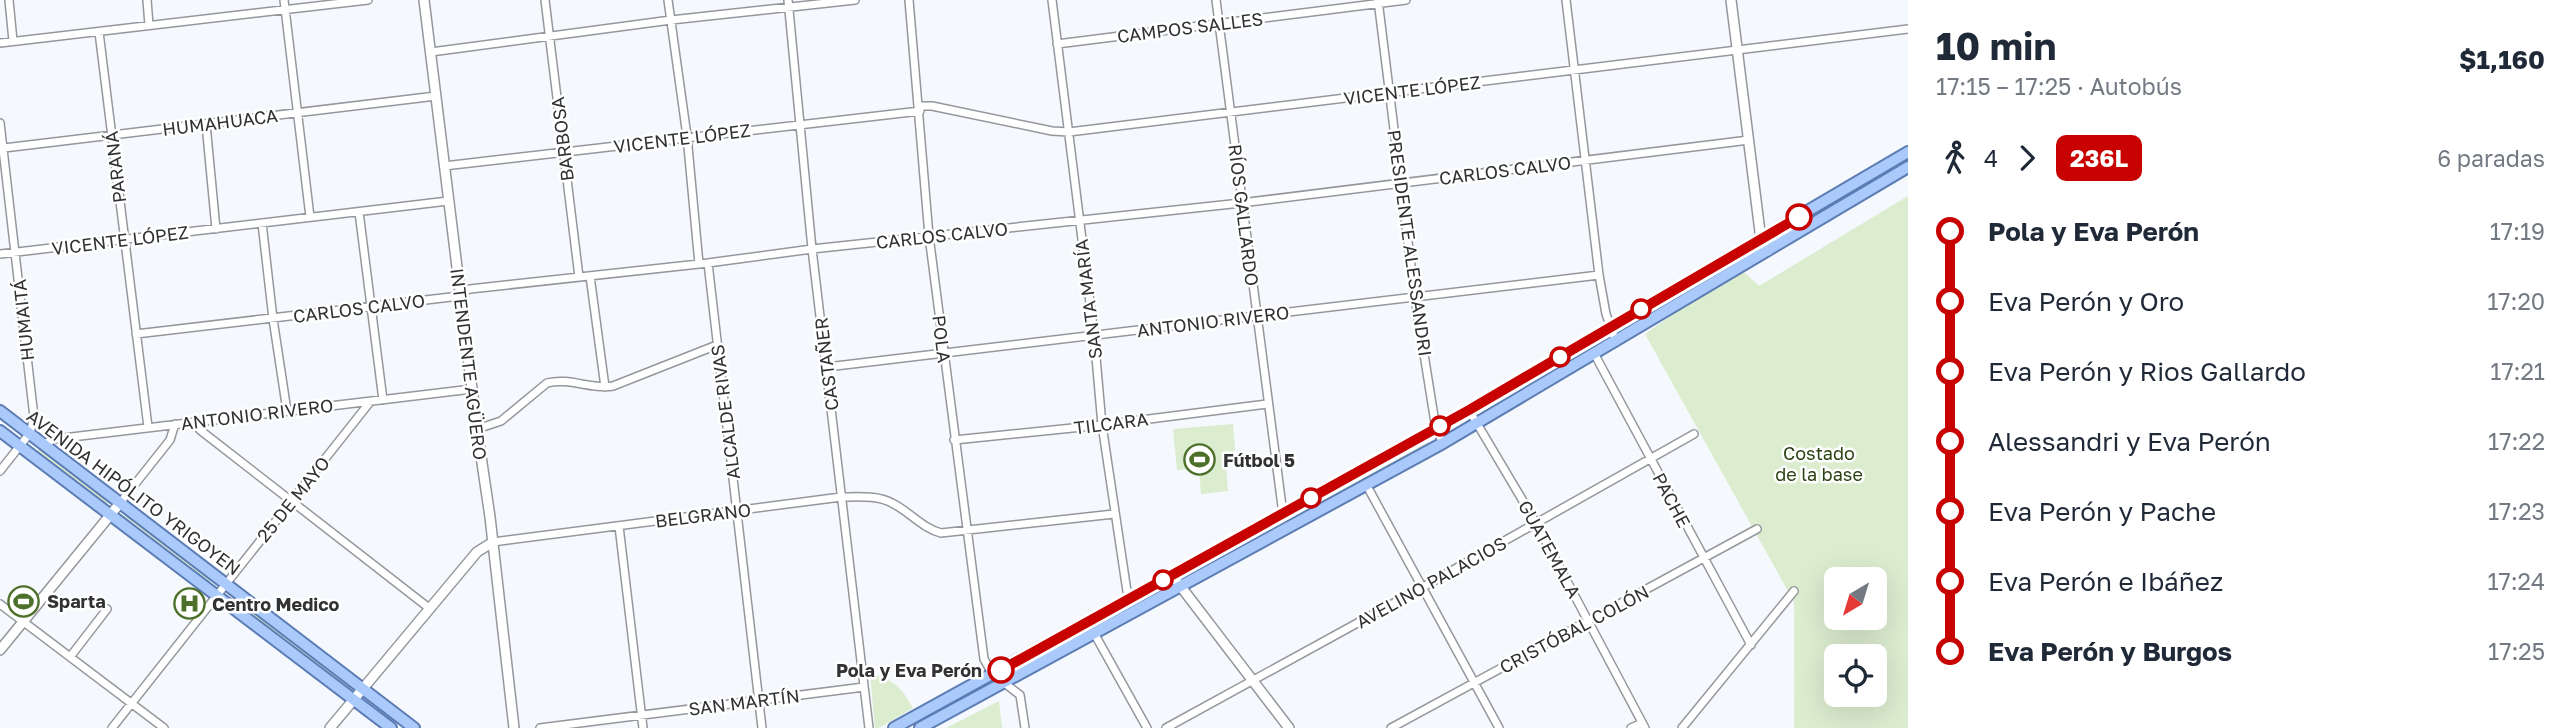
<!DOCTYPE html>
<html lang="es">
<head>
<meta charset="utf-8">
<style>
  body { margin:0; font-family:"Golos Text",sans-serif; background:#f6f6f7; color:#1f2937; height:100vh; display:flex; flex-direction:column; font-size:26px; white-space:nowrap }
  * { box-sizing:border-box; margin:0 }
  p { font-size:23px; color:#747a83 }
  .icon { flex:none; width:38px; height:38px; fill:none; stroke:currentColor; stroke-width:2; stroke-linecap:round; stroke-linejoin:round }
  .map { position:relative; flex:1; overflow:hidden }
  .sheet { display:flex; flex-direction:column; background:#fff; width:665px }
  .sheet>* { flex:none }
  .badge { padding:0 14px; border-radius:10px; font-size:24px; line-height:46px }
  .needle { width:46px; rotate:218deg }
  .buttons { position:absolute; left:1824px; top:567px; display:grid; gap:14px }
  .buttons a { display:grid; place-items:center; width:63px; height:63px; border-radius:10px; background:#fff; box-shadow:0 7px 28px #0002; font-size:35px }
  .map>.badge { position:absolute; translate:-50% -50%; box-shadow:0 0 0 4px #fff }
  .legs { display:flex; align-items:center; gap:10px; height:77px; padding:0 28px; font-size:23px }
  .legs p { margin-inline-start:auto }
  .summary { display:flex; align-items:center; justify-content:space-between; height:119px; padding:0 28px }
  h1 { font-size:38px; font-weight:700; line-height:52px }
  ul { padding:0 28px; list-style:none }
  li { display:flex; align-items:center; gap:24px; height:70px; font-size:26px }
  li i { display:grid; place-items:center; width:10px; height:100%; margin:0 9px; background:currentColor }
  li i::after { content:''; width:18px; height:18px; margin:-9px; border:5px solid; border-radius:50%; background:#fff }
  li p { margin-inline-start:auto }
  li:first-child i { background:linear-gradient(#0000 50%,currentColor 0) }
  li:last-child i { background:linear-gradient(currentColor 50%,#0000 0) }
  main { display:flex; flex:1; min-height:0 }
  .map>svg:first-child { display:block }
  .green { fill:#dbeccf; fill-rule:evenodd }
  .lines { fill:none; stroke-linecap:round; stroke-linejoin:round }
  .minor-casing { stroke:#95979c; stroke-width:10 }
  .tertiary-casing { stroke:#95979c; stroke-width:12 }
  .primary-casing { stroke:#5c7db4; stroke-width:14 }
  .minor { stroke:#fff; stroke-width:7 }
  .tertiary { stroke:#fff; stroke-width:9 }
  .primary { stroke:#abcafc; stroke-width:10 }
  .line-1-casing { stroke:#fff; stroke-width:16 }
  .line-1 { stroke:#c70201; stroke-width:10 }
  .stop-1-dot { fill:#fff; stroke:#c70201; stroke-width:3.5 }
  .labels { text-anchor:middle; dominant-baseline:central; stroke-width:5; stroke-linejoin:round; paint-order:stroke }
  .street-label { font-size:18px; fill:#303233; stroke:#fff }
  .park-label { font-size:18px; fill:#2a4211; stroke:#fff }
  .poi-label { font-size:18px; font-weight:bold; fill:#303233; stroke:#fff; text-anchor:start }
  .stop-label { font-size:18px; font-weight:bold; fill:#303233; stroke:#fff; text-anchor:end }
</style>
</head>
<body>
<main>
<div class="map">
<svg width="1908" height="728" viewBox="0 0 1908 728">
  <rect width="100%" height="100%" fill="#f5f8fd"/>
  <path class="green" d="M1908,158V161L1780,238L1778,236Z
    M1908,196V728H1794V602L1645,334L1740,268L1759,286ZM1836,579H1874V618H1836ZM1836,656H1874V695H1836Z
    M1751,252L1752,254L1627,329L1626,327Z
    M1601,341L1603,344L1482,413L1480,411Z
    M1233,424L1235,451L1225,453L1228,491L1201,494L1199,468L1177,470L1173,429Z
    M1428,442L1429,444L1183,578L1182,576Z
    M39,448L109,502L107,504L37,451Z
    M126,514L212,580L210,582L124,516Z
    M1163,587L1164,589L1023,666V663Z
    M232,596L354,688L352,690L230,599Z
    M870,674C895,680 900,686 913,708L879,728H875Z
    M999,701L1002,728H946Z"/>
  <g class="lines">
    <defs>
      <path id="minor" d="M9,0L13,41
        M147,0L149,25
        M284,0L310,217
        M545,0L579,277
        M668,0L687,136L699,264
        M788,0L812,249L869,728
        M909,0L929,236L984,659L993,675
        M1052,0L1094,335L1102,425L1128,598
        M1216,0L1283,514
        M1378,0L1415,298L1436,429L1443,443
        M1566,0L1599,275L1606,314L1616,342
        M99,32L148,427
        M0,43L368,0
        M1057,44L1406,0
        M431,52L671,20L855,0
        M918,106H932L1052,131L1069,132L1908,29
        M0,123L34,417L30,433L0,471
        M206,124L216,229
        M4,148L436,96
        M444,166L920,111
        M359,212L383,400
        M262,223L273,319L287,411
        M0,254L448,201
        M708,263L762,728
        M590,276L605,387
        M136,334L451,297L470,289L708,263L812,249L1241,203L1749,140
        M1595,355L1751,645
        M827,367L1599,275
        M1469,410L1536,523L1645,728
        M194,422L200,430L429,608
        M477,429L501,421L547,383C570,377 591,390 613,386L717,345
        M954,440L1102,425L1267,404
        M44,444L55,439L472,389
        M1367,486L1499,728
        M120,503L170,440L175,424
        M619,526L643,728
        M493,542L841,497C858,497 877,495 892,503C910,512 922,528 941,533L1114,514
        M0,604L164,728
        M1094,633L1147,728
        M70,657L107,609
        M1003,682L1020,695L1025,728
        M112,728L370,402
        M540,728L864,687
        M1166,728L1423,587L1694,434
        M1391,728L1757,529
        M1631,728L1642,723
        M1682,728L1794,591"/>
      <path id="tertiary" d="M424,0L477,429L490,517L514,728
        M1731,0L1761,240L1768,251
        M1172,575L1289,728
        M0,650L120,503
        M330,728L477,552L493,542"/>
      <path id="primary" d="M0,411L414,728
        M0,431L391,728
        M894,728L1450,421L1908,152
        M920,728L1443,443L1908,167"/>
    </defs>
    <use href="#minor" class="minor-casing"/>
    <use href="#tertiary" class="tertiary-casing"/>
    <use href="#primary" class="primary-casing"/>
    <use href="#minor" class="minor"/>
    <use href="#tertiary" class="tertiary"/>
    <use href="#primary" class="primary"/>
  </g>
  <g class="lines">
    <defs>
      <path id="line-1" d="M1001,670L1469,410L1799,217"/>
    </defs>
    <use href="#line-1" class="line-1-casing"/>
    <use href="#line-1" class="line-1"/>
  </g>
  <defs>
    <symbol id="stadium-ring" viewBox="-11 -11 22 22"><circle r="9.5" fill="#fff" stroke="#4d712a" stroke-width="1.5"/><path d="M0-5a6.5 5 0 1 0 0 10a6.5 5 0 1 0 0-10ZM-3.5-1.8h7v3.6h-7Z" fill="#4d712a"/></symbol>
    <symbol id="hospital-ring" viewBox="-11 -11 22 22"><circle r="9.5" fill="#fff" stroke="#4d712a" stroke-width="1.5"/><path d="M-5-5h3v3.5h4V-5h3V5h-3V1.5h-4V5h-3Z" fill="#4d712a"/></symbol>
  </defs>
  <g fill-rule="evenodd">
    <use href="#stadium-ring" x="1182" y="442" width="35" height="35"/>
    <use href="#stadium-ring" x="6" y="584" width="35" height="35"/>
    <use href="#hospital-ring" x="172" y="586" width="35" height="35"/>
  </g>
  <g class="stop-1-dot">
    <circle cx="1799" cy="217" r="12"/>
    <circle cx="1641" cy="309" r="9"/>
    <circle cx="1560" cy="357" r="9"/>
    <circle cx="1440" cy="426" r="9"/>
    <circle cx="1311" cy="498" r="9"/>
    <circle cx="1163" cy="580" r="9"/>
    <circle cx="1001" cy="670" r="12"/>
  </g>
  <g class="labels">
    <g class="street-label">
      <text transform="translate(1190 27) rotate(-7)">CAMPOS SALLES</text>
      <text transform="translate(1412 90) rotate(-7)">VICENTE LÓPEZ</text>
      <text transform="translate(220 122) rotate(-7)">HUMAHUACA</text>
      <text transform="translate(682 138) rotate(-7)">VICENTE LÓPEZ</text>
      <text transform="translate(562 139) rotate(-97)">BARBOSA</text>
      <text transform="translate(115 167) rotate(-97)">PARANÁ</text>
      <text transform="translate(1505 170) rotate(-7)">CARLOS CALVO</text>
      <text transform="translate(1244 215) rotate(83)">RÍOS GALLARDO</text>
      <text transform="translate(942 235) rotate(-6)">CARLOS CALVO</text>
      <text transform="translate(120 240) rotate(-7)">VICENTE LÓPEZ</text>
      <text transform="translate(1410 243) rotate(82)">PRESIDENTE ALESSANDRI</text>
      <text transform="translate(1088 299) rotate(-97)">SANTA MARÍA</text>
      <text transform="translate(359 308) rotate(-7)">CARLOS CALVO</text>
      <text transform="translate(23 320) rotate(-96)">HUMAITÁ</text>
      <text transform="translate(1213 321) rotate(-7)">ANTONIO RIVERO</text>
      <text transform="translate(942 339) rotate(83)">POLA</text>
      <text transform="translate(469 364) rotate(83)">INTENDENTE AGÜERO</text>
      <text transform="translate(826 364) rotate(-97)">CASTAÑER</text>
      <text transform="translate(725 412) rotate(-97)">ALCALDE RIVAS</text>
      <text transform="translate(257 414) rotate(-7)">ANTONIO RIVERO</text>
      <text transform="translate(1111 423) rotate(-7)">TILCARA</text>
      <text transform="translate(134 492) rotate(37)">AVENIDA HIPÓLITO YRIGOYEN</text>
      <text transform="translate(293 499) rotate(-51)">25 DE MAYO</text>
      <text transform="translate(1672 500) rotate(62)">PACHE</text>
      <text transform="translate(703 515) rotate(-7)">BELGRANO</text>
      <text transform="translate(1550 549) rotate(61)">GUATEMALA</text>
      <text transform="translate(1431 582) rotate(-29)">AVELINO PALACIOS</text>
      <text transform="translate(1574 629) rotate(-28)">CRISTÓBAL COLÓN</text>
      <text transform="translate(744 702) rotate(-7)">SAN MARTÍN</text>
    </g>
    <g class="park-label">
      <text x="1819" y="453">Costado<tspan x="1819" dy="21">de la base</tspan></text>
    </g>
    <g class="poi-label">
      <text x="1223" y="460">Fútbol 5</text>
      <text x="47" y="601">Sparta</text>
      <text x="212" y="604">Centro Medico</text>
    </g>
    <g class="stop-label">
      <text x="982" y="670">Pola y Eva Perón</text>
    </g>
  </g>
</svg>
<div class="buttons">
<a><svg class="needle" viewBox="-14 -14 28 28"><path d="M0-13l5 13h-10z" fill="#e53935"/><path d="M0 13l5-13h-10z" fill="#747a83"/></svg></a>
<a><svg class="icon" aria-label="locate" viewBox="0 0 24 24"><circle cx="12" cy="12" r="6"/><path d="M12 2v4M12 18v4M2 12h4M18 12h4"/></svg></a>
</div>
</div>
<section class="sheet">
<div class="summary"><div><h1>10 min</h1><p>17:15 – 17:25 · Autobús</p></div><b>$1,160</b></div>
<div class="legs"><svg class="icon" aria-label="walk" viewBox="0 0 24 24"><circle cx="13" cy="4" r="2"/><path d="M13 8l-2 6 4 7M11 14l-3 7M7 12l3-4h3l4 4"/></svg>4<svg class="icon" aria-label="forward" viewBox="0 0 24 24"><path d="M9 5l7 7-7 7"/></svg><b class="badge" style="background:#c70201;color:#fff">236L</b><p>6 paradas</p></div>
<ul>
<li><i style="color:#c70201"></i><b>Pola y Eva Perón</b><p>17:19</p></li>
<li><i style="color:#c70201"></i><span>Eva Perón y Oro</span><p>17:20</p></li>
<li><i style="color:#c70201"></i><span>Eva Perón y Rios Gallardo</span><p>17:21</p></li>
<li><i style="color:#c70201"></i><span>Alessandri y Eva Perón</span><p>17:22</p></li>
<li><i style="color:#c70201"></i><span>Eva Perón y Pache</span><p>17:23</p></li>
<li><i style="color:#c70201"></i><span>Eva Perón e Ibáñez</span><p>17:24</p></li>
<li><i style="color:#c70201"></i><b>Eva Perón y Burgos</b><p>17:25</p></li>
</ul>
</section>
</main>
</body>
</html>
